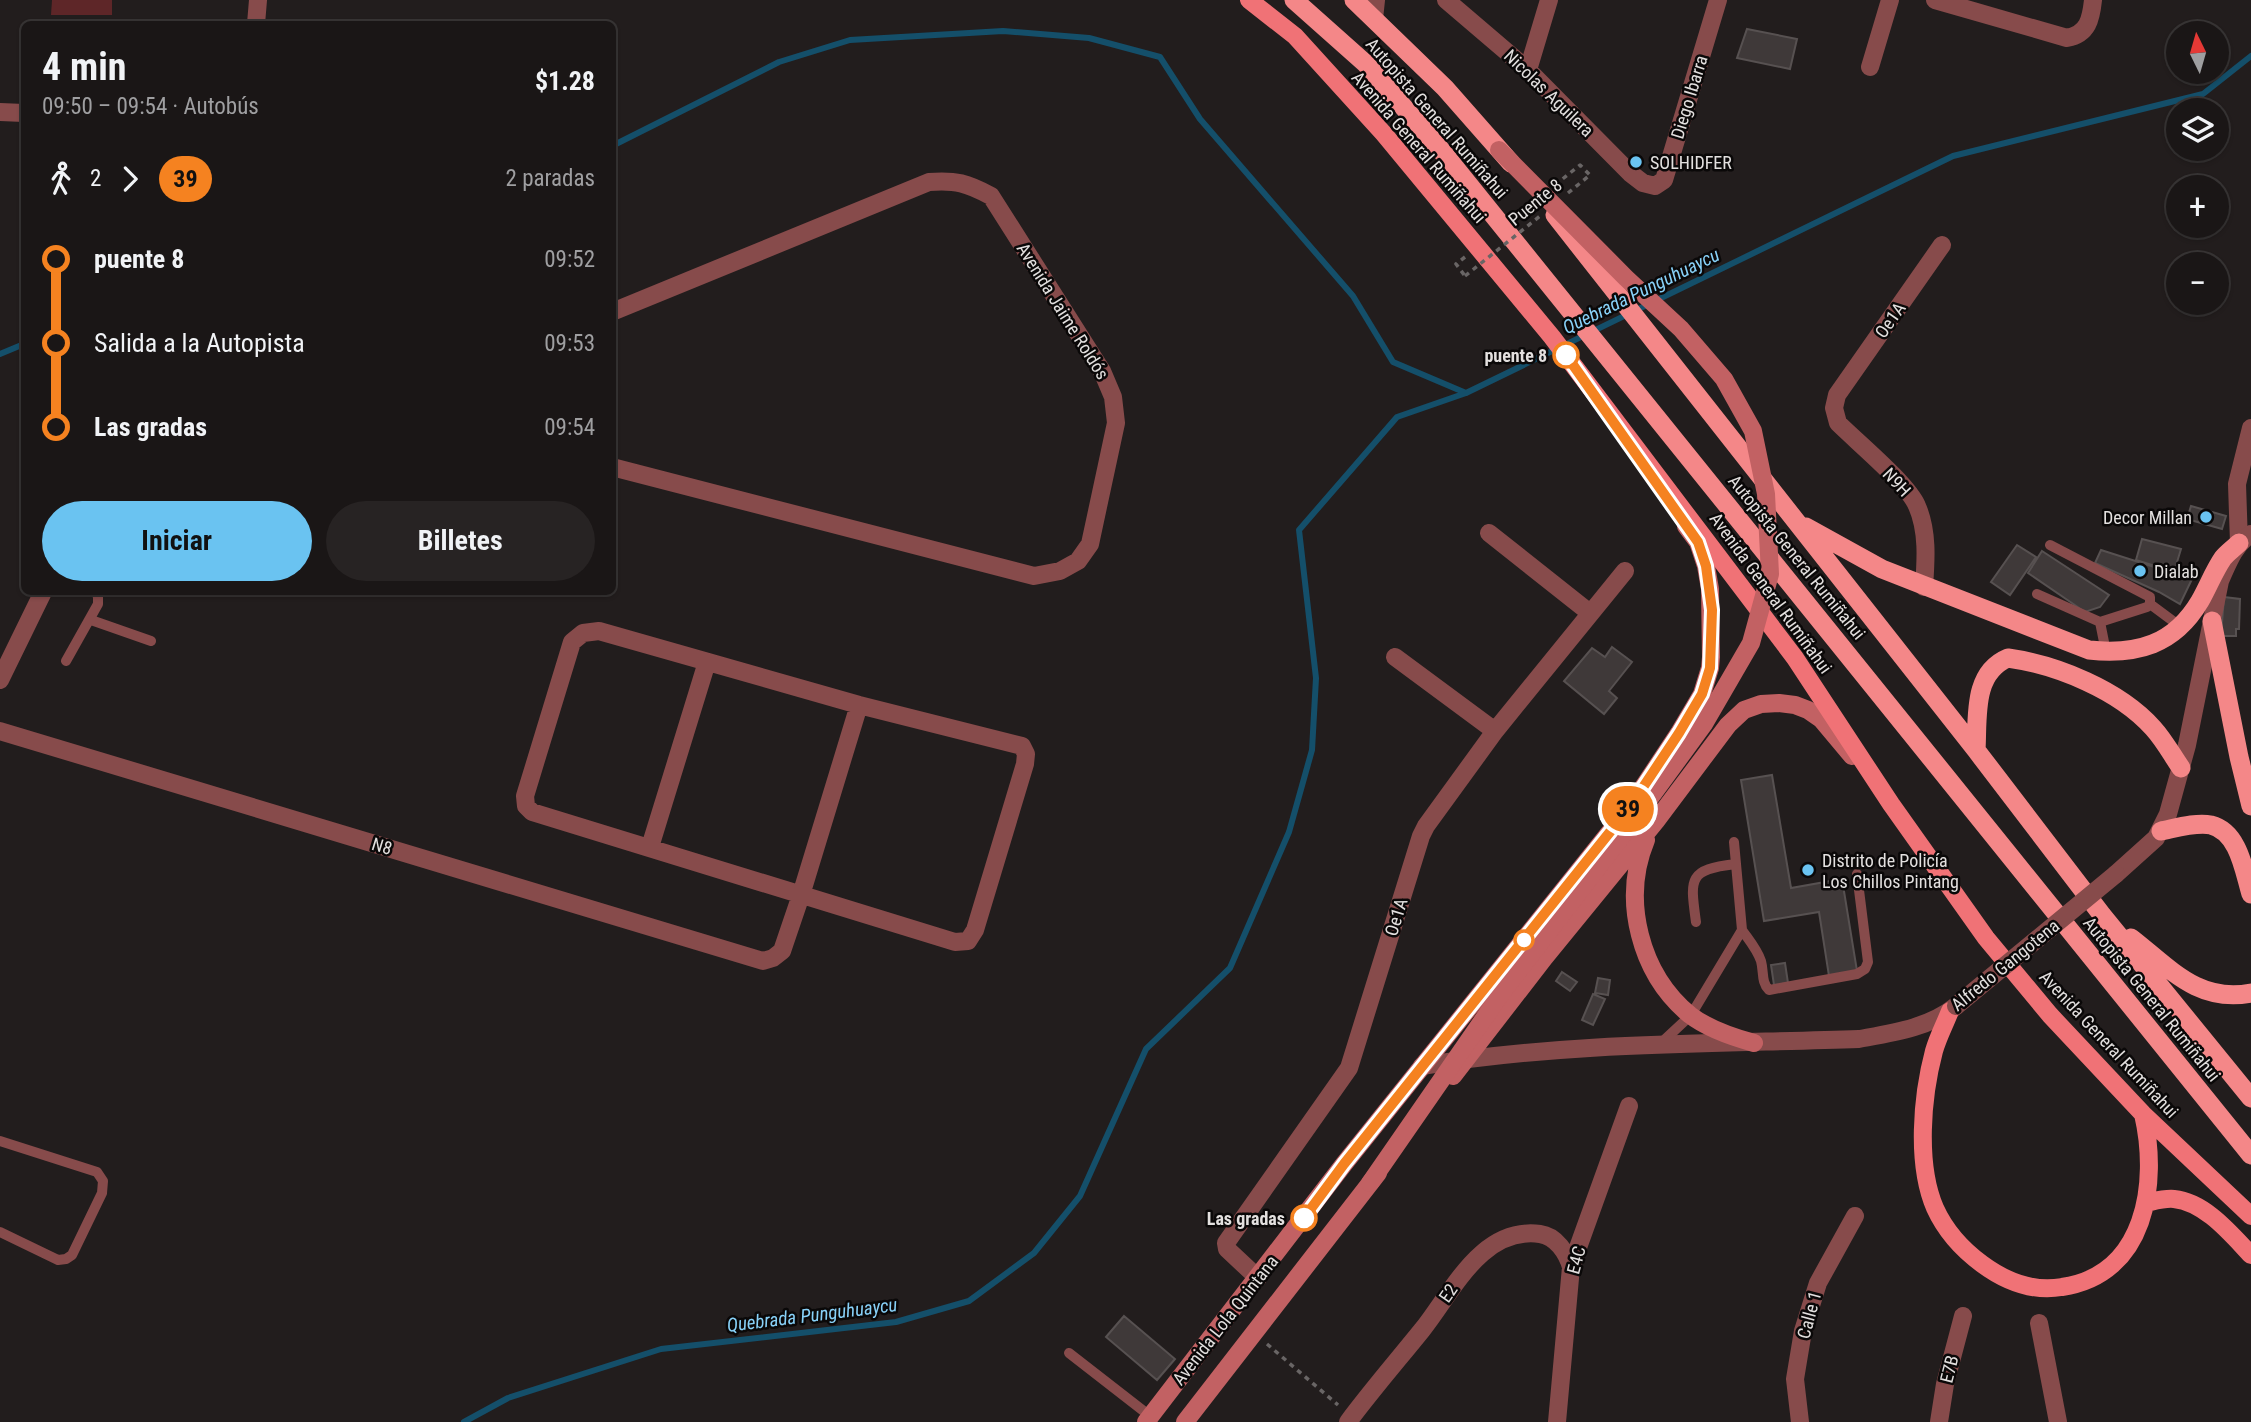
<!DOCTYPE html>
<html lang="es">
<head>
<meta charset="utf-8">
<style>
  body { margin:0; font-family:"Roboto Condensed",sans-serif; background:#272323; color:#f1f3f6; height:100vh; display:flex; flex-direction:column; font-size:26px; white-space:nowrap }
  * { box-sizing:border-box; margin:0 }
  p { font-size:23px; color:#9f9fa1 }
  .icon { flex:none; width:38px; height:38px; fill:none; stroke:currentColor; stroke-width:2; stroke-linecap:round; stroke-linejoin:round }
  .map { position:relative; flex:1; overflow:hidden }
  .panel { position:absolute; left:21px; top:21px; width:595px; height:574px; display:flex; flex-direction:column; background:#1a1616; border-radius:10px; box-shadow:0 2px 5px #0004,0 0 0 2px #383535 }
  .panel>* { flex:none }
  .badge { padding:0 14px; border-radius:23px; font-size:24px; line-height:46px }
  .needle { width:46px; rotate:355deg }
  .fabs { position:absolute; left:2166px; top:21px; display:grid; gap:14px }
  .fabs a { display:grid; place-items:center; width:63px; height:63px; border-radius:50%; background:#1a1616; box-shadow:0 2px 5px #0004,0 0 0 2px #383535; font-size:35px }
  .map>.badge { position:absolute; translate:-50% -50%; box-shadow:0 0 0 4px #fff }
  .legs { display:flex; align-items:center; gap:10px; height:77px; padding:0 21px; font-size:23px }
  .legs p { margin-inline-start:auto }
  .headline { display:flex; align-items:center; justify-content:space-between; height:119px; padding:0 21px }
  h1 { font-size:38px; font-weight:700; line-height:52px }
  .primary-button { display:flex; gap:14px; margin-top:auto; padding:14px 21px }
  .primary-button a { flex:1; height:80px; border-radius:42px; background:#6ac3f1; color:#111; font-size:28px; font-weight:700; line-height:80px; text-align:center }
  .primary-button a+a { background:#272323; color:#f1f3f6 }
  ul { padding:0 21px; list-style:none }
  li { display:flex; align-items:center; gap:24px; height:84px; font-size:26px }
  li i { display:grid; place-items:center; width:10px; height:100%; margin:0 9px; background:currentColor }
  li i::after { content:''; width:18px; height:18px; margin:-9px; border:5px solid; border-radius:50%; background:#1a1616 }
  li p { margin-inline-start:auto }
  li:first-child i { background:linear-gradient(#0000 50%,currentColor 0) }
  li:last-child i { background:linear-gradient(currentColor 50%,#0000 0) }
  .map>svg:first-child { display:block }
  .green { fill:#5e2628 }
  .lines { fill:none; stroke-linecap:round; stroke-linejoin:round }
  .stream { stroke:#144f6a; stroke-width:6 }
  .building { fill:#3f3939; stroke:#575151; stroke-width:2 }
  .path { stroke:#696565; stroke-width:3.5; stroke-dasharray:5 5; stroke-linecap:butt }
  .service { stroke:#874b4b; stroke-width:10 }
  .minor { stroke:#874b4b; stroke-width:18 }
  .tertiary { stroke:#874b4b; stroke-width:18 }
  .secondary { stroke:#c26163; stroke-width:18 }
  .primary { stroke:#f07276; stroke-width:18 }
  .trunk { stroke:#f48788; stroke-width:19 }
  .path-bridge { stroke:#696565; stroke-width:3.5; stroke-dasharray:5 5; stroke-linecap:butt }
  .tertiary-bridge { stroke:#874b4b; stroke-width:18 }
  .secondary-bridge { stroke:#c26163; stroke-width:18 }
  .line-1-casing { stroke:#fff; stroke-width:16 }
  .line-1 { stroke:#f58220; stroke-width:10 }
  .poi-dot { fill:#6ac3f1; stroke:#0a0808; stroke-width:2.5 }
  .stop-1-dot { fill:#fff; stroke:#f58220; stroke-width:3.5 }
  .labels { text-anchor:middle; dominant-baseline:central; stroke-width:5; stroke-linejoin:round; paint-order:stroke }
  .street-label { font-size:18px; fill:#e3e0df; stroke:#0a0808 }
  .poi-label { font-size:18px; fill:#e3e0df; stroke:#0a0808; text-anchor:start }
  .stop-label { font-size:18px; font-weight:bold; fill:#e3e0df; stroke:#0a0808; text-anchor:end }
  .water-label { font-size:19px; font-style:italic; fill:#88d1f8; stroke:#0a0808 }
</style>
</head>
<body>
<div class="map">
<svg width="2251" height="1422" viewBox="0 0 2251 1422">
  <rect width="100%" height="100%" fill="#221d1d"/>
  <path class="green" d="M52,0H112V15H51Z"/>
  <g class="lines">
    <path class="stream" d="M612,146L779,62L850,40L1003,31L1089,38L1160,57L1200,119L1353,296L1393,362L1466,393
      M0,354L24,344
      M464,1422L508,1398L661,1349L896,1322L969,1301L1034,1253L1080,1196L1146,1049L1230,968L1289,832L1312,750L1316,678L1299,530L1397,417L1466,393L1953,156L2203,94L2251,56"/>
  </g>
  <path class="building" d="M1747,29L1797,39L1790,69L1737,58Z
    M2191,506L2226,516L2222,529L2187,519Z
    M2142,539L2181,549L2174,572L2136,560Z
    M2017,545L2036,557L2010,595L1991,582Z
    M2101,550L2192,579L2180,604L2159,592L2095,563Z
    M2042,551L2109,595L2100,607L2085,612L2028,573Z
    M2224,597L2240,599L2239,629H2236V636H2221Z
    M1612,647L1632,662L1609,691L1617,698L1604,714L1564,681L1592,648L1605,657Z
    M1772,775L1791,888L1842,879L1857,971L1829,976L1819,912L1764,921L1741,780Z
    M1785,963L1788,983L1774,985L1771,965Z
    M1562,972L1577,982L1570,991L1556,981Z
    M1598,978L1610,980L1608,995L1595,993Z
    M1593,994L1605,999L1593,1025L1582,1020Z
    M1124,1316L1175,1359L1157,1380L1106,1337Z"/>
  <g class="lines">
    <path class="path" d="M1555,185L1580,165L1590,175
      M1465,257L1456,264L1465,276
      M1267,1344L1338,1405"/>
    <path class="service" d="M2037,594L2100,622L2147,607L2150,604V597L2050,545
      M2150,604L2181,627
      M91,620L151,641
      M2100,622L2106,652
      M66,661L98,604V596L95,592
      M1734,842L1742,930
      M1696,922C1690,878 1688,870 1735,864
      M1660,1044L1691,1015L1742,930C1749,940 1757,949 1761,961C1764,972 1761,982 1769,990L1857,974L1865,969L1868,962L1857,874
      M0,1141L97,1172L103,1181L102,1193L72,1255L66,1259L58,1260L0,1232
      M1069,1353L1150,1416"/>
    <path class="minor" d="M1446,0L1528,70L1630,173L1643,183L1655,186L1664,180L1718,0
      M1935,0L2067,38C2088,34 2091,19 2093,0
      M1374,19L1376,0
      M256,24L258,0
      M1870,67L1890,0
      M1528,70L1549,0
      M0,112L24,113
      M612,312L929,182C956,180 967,183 991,196L1102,371L1113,397L1116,423L1090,544L1078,561L1060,571L1034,576L612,467
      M1489,533L1590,613
      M2239,543L2237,484L2251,428
      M1924,587C1926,560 1928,531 1917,506C1908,484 1857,442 1838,423L1834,408L1837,395L1942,245
      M599,631L859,705L1022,746L1026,754L1025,764L975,930L968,941L955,942L532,812L526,806L525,796L572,642L583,633Z
      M1395,657L1495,731
      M0,680L43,592
      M0,731L763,961L773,958L782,951L801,895L859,705
      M650,847L707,662
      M1258,1278L1227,1249L1226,1243L1349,1068L1421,836L1426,826L1495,731L1625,571
      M2039,1323L2058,1422
      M1348,1422C1371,1391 1397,1361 1422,1330C1452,1293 1481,1226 1540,1234C1556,1236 1567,1253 1571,1267
      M1557,1422L1571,1267L1629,1106
      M1800,1422L1795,1379L1803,1331L1818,1283L1855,1216
      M1939,1422L1945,1384L1963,1316"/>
    <path class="tertiary" d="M2116,874L2156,838L2168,814L2187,745L2220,581C2228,563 2234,545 2251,534
      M1422,1066C1566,1042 1714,1044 1859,1039C1892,1033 1929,1028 1956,1006"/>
    <path class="secondary" d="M1646,840C1621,900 1640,974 1690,1015C1708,1029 1732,1037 1754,1043
      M1453,1076L1545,957L1656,821L1728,725L1744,710L1761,704L1779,703L1795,705L1808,710L1821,719L1852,756
      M1146,1422L1344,1164L1630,807L1679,733L1702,694L1710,668L1711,657L1710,589L1706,566L1698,542L1686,526
      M1185,1422L1378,1173"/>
    <path class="primary" d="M1249,0L1295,36L1384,134L1552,337L1795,658L1891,804L1986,938L2050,1015L2143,1114L2251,1216
      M1950,1011C1945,1024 1938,1037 1934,1051C1922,1096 1916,1164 1935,1208C1945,1230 1963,1250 1982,1264C2005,1281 2033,1292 2062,1287C2146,1275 2159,1183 2143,1114
      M2146,1203C2155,1201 2165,1198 2174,1199C2205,1202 2231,1234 2251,1255"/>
    <path class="trunk" d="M1294,0L1366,64L1440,149L2251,1155
      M1354,0L1445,88L1511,163
      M1555,215L1976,750L2102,915L2251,1098
      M1806,527L1882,569L2089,650C2137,655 2174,645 2200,601C2208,587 2214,571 2223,558C2227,553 2234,548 2239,543
      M2212,621L2239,757L2251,806
      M1976,750C1978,718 1972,673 2008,658C2057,665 2119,690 2153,728C2164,740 2172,755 2181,768
      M2161,831C2176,828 2196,822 2211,825C2239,832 2244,871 2251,894
      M2131,938C2170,968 2197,1003 2251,993"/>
    <path class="path-bridge" d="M1568,193L1590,175
      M1465,276L1540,216"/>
    <path class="tertiary-bridge" d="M1956,1006L2116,874"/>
    <path class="secondary-bridge" d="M1370,1183L1503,991L1628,828L1704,724L1751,643L1770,574L1766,494L1753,431L1724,379L1681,329L1626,278L1499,150"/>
  </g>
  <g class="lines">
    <defs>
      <path id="line-1" d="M1304,1218L1344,1164L1630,807L1679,733L1702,694L1710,668L1712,610L1706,566L1698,542L1566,355"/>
    </defs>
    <use href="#line-1" class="line-1-casing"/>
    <use href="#line-1" class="line-1"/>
  </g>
  <g class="poi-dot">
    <circle cx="1636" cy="162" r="7"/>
    <circle cx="2206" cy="517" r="7"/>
    <circle cx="2140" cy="571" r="7"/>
    <circle cx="1808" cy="870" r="7"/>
  </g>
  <g class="stop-1-dot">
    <circle cx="1566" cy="355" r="12"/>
    <circle cx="1524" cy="940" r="9"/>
    <circle cx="1304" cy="1218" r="12"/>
  </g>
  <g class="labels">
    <g class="street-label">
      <text transform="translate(1549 93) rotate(44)">Nicolas Aguilera</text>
      <text transform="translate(1689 97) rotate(-73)">Diego Ibarra</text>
      <text transform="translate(1437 118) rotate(49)">Autopista General Rumiñahui</text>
      <text transform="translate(1419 147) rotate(49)">Avenida General Rumiñahui</text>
      <text transform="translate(1535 202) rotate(-39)">Puente 8</text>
      <text transform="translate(1063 311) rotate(58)">Avenida Jaime Roldós</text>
      <text transform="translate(1890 320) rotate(-55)">Oe1A</text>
      <text transform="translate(1897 482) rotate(47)">N9H</text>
      <text transform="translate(1797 557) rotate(51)">Autopista General Rumiñahui</text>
      <text transform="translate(1771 593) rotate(54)">Avenida General Rumiñahui</text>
      <text transform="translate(382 846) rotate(17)">N8</text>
      <text transform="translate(1396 917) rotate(-73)">Oe1A</text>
      <text transform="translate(2005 965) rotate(-39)">Alfredo Gangotena</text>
      <text transform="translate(2152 999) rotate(51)">Autopista General Rumiñahui</text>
      <text transform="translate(2109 1044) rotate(47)">Avenida General Rumiñahui</text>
      <text transform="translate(1576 1260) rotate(-75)">E4C</text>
      <text transform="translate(1448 1293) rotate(-55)">E2</text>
      <text transform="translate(1809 1315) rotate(-75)">Calle 1</text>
      <text transform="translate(1225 1320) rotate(-52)">Avenida Lola Quintana</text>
      <text transform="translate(1949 1369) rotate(-76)">E7B</text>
    </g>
    <g class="poi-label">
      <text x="1650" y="162">SOLHIDFER</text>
      <text x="2192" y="517" text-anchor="end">Decor Millan</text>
      <text x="2154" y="571">Dialab</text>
      <text x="1822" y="860">Distrito de Policía<tspan x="1822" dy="21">Los Chillos Pintang</tspan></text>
    </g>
    <g class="stop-label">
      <text x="1547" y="355">puente 8</text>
      <text x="1285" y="1218">Las gradas</text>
    </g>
    <g class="water-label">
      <text transform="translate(1641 291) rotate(-26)">Quebrada Punguhuaycu</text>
      <text transform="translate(812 1315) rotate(-7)">Quebrada Punguhuaycu</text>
    </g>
  </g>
</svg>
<div class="fabs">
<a><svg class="needle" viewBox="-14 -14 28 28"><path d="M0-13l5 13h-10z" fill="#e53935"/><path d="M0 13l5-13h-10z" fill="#9f9fa1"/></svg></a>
<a><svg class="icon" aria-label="layers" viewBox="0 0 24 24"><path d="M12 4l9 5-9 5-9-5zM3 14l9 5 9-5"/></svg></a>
<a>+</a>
<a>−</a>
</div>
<b class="badge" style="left:1628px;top:809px;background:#f58220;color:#111">39</b>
<section class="panel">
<div class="headline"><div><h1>4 min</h1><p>09:50 – 09:54 · Autobús</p></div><b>$1.28</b></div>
<div class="legs"><svg class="icon" aria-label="walk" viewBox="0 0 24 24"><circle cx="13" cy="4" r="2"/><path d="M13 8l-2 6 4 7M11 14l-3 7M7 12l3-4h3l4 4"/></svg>2<svg class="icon" aria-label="forward" viewBox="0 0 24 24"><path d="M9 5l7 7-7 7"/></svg><b class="badge" style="background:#f58220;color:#111">39</b><p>2 paradas</p></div>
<ul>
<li><i style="color:#f58220"></i><b>puente 8</b><p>09:52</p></li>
<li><i style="color:#f58220"></i><span>Salida a la Autopista</span><p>09:53</p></li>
<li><i style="color:#f58220"></i><b>Las gradas</b><p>09:54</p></li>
</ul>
<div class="primary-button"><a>Iniciar</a><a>Billetes</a></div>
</section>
</div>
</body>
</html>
